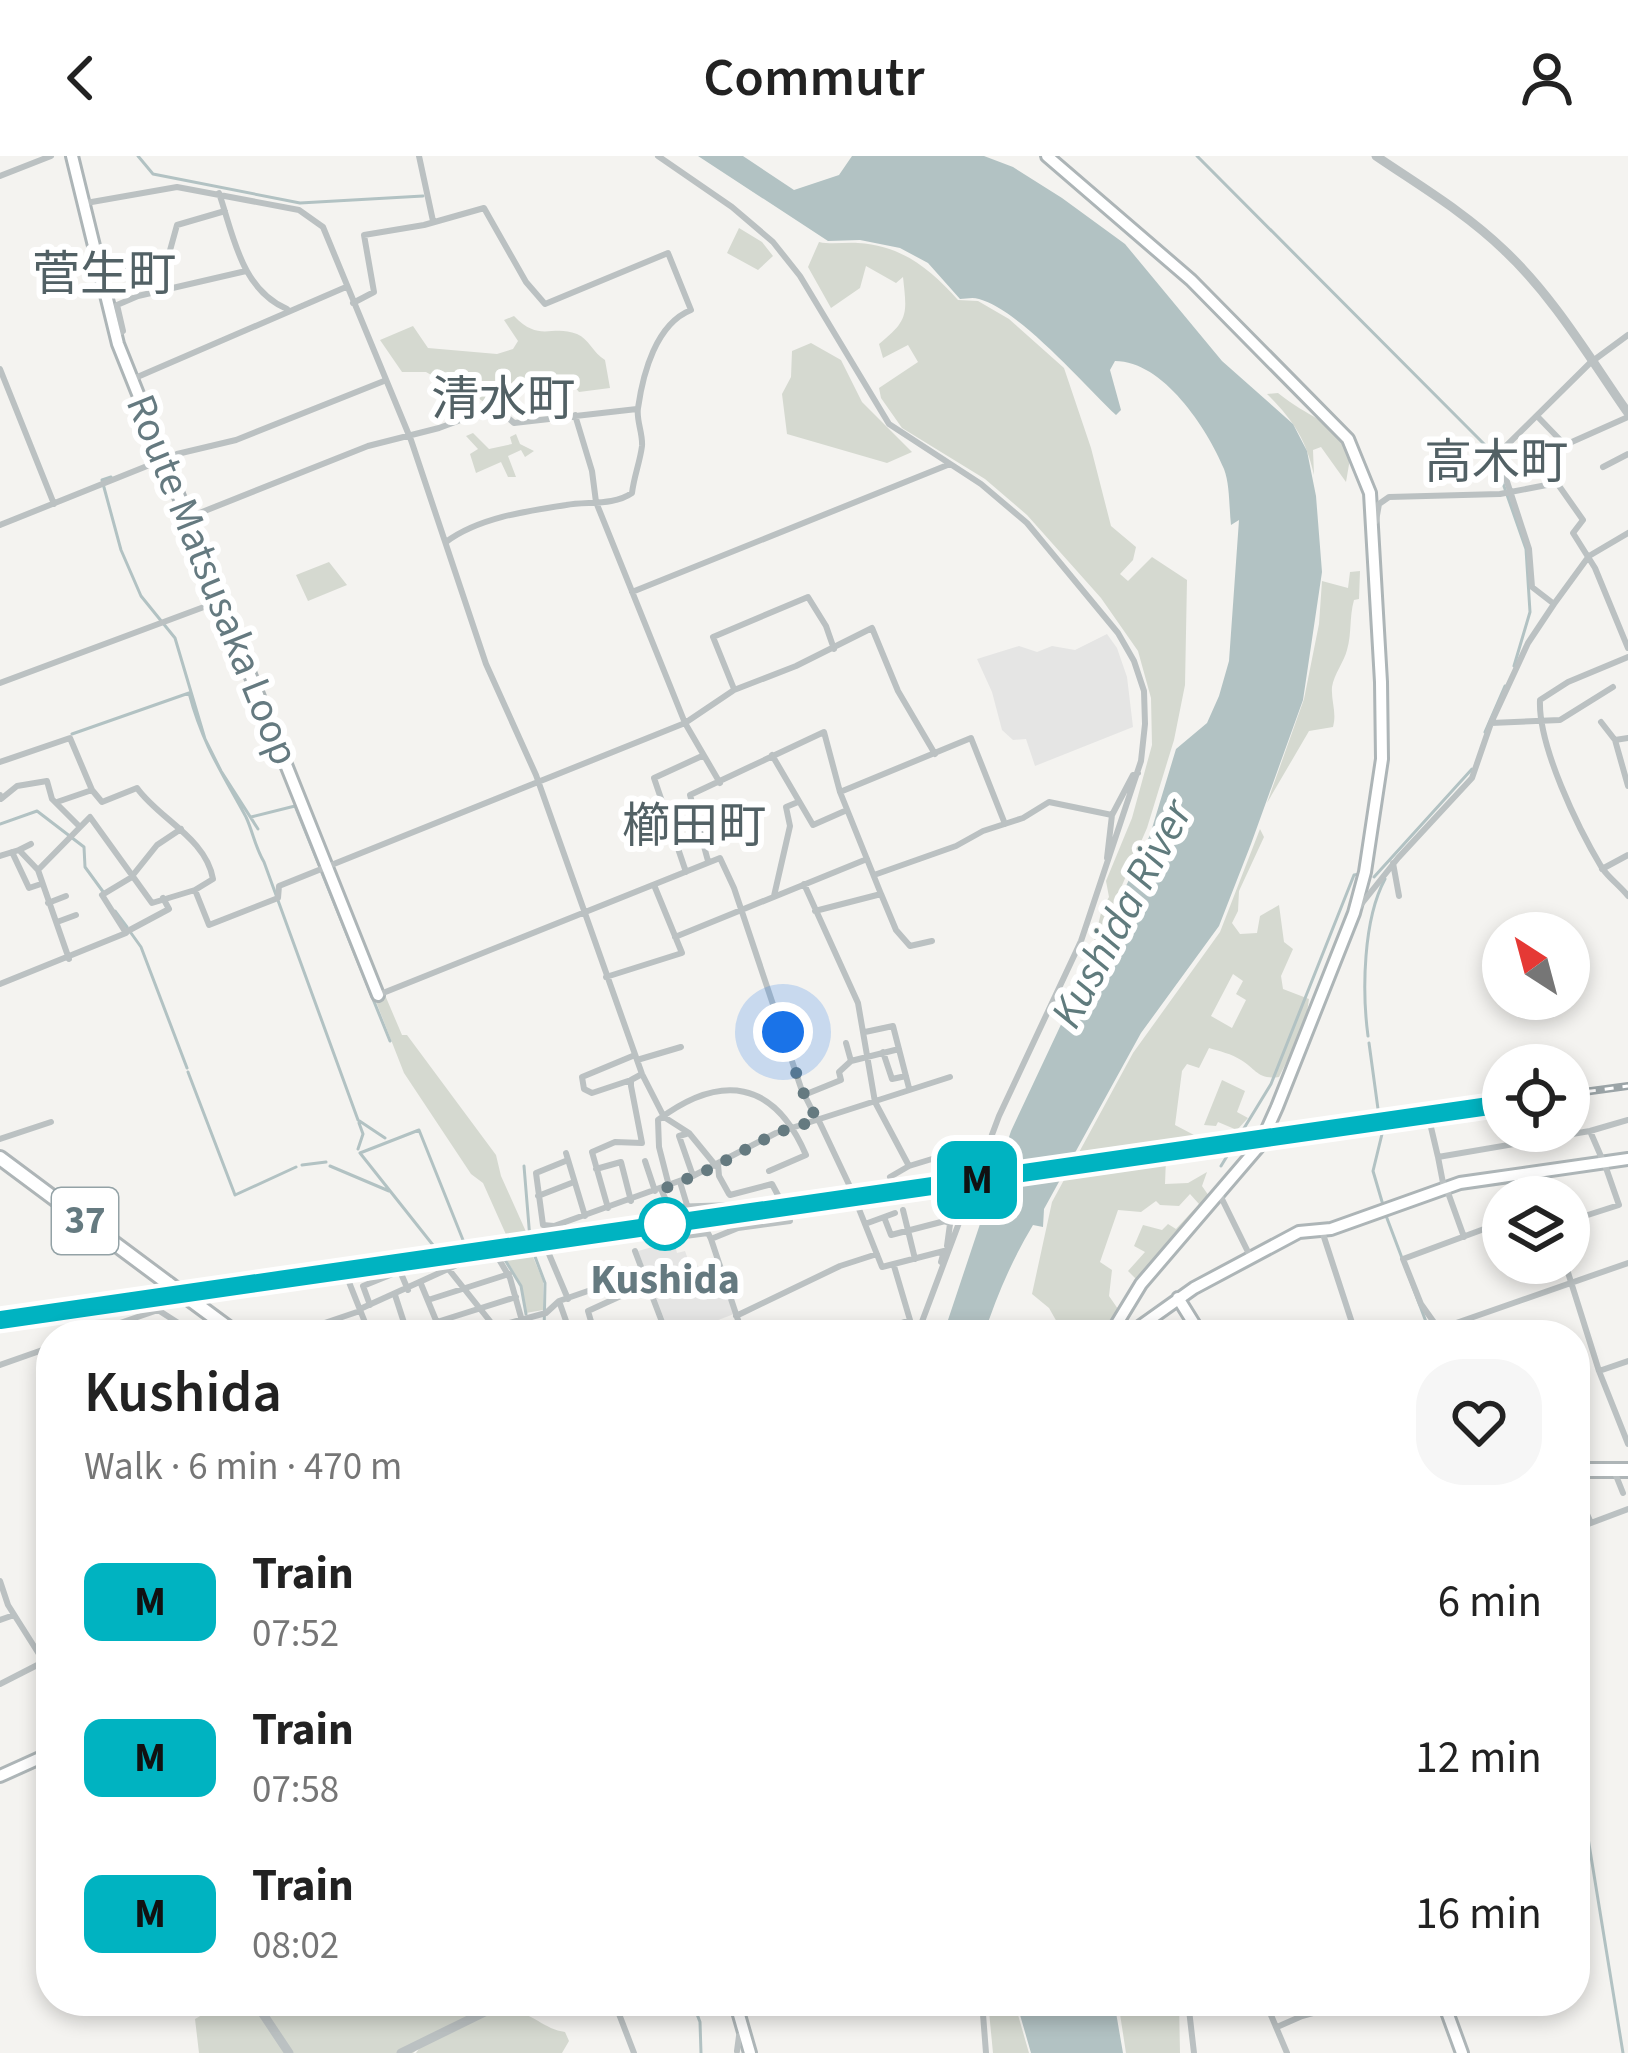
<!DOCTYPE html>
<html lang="en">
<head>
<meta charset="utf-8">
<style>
  body { margin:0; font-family:"Source Sans 3","Noto Sans JP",sans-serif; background:#f6f6f6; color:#222; height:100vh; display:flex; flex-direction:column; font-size:45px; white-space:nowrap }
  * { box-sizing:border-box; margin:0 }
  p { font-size:39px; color:#767676 }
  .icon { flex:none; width:66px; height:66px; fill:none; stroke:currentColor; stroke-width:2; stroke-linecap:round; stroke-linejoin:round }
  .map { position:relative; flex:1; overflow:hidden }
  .side { position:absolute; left:36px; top:1164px; width:1554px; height:696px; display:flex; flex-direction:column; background:#fff; border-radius:48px; box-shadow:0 6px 18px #0003 }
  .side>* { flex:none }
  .badge { padding:0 24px; border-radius:18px; font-size:42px; line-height:78px }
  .needle { width:78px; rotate:324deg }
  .tools { position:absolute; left:1482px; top:756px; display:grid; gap:24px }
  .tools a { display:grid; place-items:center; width:108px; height:108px; border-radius:50%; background:#fff; box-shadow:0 6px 18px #0003; font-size:60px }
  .you { position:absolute; width:60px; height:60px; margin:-30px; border:9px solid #fff; border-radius:50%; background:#1a73e8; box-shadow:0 0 0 18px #1a73e833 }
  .map>.badge { position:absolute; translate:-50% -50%; box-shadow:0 0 0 6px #fff }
  .round { display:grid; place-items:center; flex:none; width:126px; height:126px; border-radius:48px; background:#f6f6f6 }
  .headline { display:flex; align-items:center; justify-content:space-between; height:204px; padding:0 48px }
  h1 { font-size:57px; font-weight:600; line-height:90px }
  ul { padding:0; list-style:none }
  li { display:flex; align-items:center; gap:36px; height:156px; padding:0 48px }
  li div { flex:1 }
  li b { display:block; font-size:45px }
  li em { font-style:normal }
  li .badge { min-width:132px; font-weight:700; text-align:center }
  header { display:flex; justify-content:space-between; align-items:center; height:156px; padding:0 48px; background:#fff; font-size:54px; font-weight:600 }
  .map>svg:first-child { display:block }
  .built { fill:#e5e5e4 }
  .green { fill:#d5d9d0; fill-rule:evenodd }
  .water { fill:#b2c2c3 }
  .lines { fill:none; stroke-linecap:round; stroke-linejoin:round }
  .stream { stroke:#b2c2c3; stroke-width:3 }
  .secondary-casing { stroke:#adb5b7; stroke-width:16 }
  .primary-casing { stroke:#aeb5b7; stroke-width:18 }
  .minor { stroke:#bbc1c2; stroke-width:6 }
  .tertiary { stroke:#bbc1c2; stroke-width:9 }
  .secondary { stroke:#fff; stroke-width:10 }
  .primary { stroke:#fff; stroke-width:12 }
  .rail-casing { stroke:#9ba4a7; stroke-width:8 }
  .rail { stroke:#fff; stroke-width:3; stroke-dasharray:9; stroke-linecap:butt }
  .primary-bridge-casing { stroke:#aeb5b7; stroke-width:18; stroke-linecap:butt }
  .primary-bridge { stroke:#fff; stroke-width:12 }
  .line-casing { stroke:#fff; stroke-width:27 }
  .line { stroke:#00b3c1; stroke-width:18 }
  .walk { stroke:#657a80; stroke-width:12; stroke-dasharray:0 21.6 }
  .stop-dot { fill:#fff; stroke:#00b3c1; stroke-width:6 }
  .labels { text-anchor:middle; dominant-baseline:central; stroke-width:12; stroke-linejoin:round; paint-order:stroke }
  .shield { fill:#fff; stroke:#93a2a6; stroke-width:3 }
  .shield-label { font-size:39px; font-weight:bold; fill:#657a80 }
  .street-label { font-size:42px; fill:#657a80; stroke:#fff }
  .stop-label { font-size:42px; font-weight:bold; fill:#657a80; stroke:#fff }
  .water-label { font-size:45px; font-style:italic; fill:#607b7d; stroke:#fff }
  .quarter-label { font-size:48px; fill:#526165; stroke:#fff }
</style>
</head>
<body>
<header><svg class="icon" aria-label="back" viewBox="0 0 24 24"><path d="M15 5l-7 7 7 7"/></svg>Commutr<svg class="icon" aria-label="person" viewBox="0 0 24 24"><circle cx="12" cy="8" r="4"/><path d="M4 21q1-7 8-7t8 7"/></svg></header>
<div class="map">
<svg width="1628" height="1897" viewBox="0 0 1628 1897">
  <rect width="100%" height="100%" fill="#f4f3f0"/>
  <path class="built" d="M1107,478L1117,492L1127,521L1133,571L1035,610L1026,583L1013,584L1002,574L992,536L977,503L1019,490L1037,496L1052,490L1075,494Z
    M674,1085L677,1097L685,1095L690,1109L695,1107L703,1115L717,1110L734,1158L679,1179L670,1178L638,1095Z"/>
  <path class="green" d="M739,72L762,86L773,100L758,114L727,97Z
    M819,86C832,89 845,86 858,87C903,90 930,113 958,144L978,145L1009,163L1064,212L1091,292L1111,370L1136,391L1133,404L1120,418L1128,425L1152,401L1187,424L1185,529L1174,584L1147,672L1089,805L1102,753L1109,741L1106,725L1132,662L1152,589L1151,542L1138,495L1101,442L1027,359L985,323L902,272L881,242L879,232L918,206L908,189L883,202L879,188C909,164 907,158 903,121L896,127L866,110L860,132L831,152L808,111Z
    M514,160C540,187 551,168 577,178C589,183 593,197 605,204L610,232L579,236L566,220L530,230L514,225L506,232V243L486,248L477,241L456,252L453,245L440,248V224L426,216H402L380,184L413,170L428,192L497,198L513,193L518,185L504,164Z
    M811,187L841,204L862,246L912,296L887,307L787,278L782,238L791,221L792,195Z
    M1278,237C1310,263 1327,260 1351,297L1346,326L1321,291L1313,294L1314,319C1306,283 1293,264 1267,238Z
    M473,277L489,293L512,288L510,281L516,278L520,288L534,295L525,301L521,294L508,300L516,321H508L501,306L476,317L470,298L478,293L466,280Z
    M329,406L347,429L308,445L296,419Z
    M1360,415L1359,443L1354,444C1349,462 1352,476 1347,494C1344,506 1334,518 1332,531C1331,546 1337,556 1333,571L1309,575L1267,647L1304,543L1319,468L1322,425L1348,432L1350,416Z
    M1260,673L1264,681L1239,735L1238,755L1232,767L1240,778L1257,777L1260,760L1279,749L1284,786L1293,793L1281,820L1283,833L1309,843L1305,869L1279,921C1258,924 1256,913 1241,904C1232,898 1219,895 1209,892L1199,912L1187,908L1182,915L1175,969L1194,979L1223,982L1134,995L1124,1008L1166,1002L1165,1028L1188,1027L1207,1016L1202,1030L1211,1043L1137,1128L1132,1129L1136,1123L1128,1115L1145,1096L1134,1090L1143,1069L1162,1074L1168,1068L1176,1073L1199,1048L1190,1038L1179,1050L1160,1049L1156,1045L1141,1056L1118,1054L1100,1106L1112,1114L1109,1140L1118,1153C1100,1188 1091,1165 1062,1175L1049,1152L1032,1138L1052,1046L1133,897L1220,776ZM1233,818L1243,825L1236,838L1246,844L1232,872L1211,860Z
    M385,839L402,879H407L496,999L501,1020L527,1078L508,1083L483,1027L471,1018L404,917L375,843Z
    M1222,924L1245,935L1237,956L1248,962L1237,974L1218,966L1216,970L1204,969Z
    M529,1091L543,1125V1154L526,1157L521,1128L502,1096Z
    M217,1845H508L509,1856C530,1854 544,1874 565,1876L569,1885L562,1897H416L420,1891L413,1897H199L195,1863L216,1851Z
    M988,1845H1014L1029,1897H993Z
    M1118,1845H1179L1180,1897H1126Z"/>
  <path class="water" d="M698,0H743L794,34L839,19L852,0H984L1013,11L1062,42L1125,88L1222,205L1293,268L1307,295L1316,340L1322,416L1303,544L1251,688L1219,770L1141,877L1044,1053L1043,1071L1033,1069C1012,1104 996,1141 984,1179H943L1011,975L1150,679L1176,593L1207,567L1219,540L1229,505L1239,364L1231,369C1229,351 1230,329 1224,313C1207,272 1163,205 1115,205L1110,214L1121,254L1116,259C1084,229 1020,154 979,143C972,141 966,143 960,143L928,107L900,92L860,84L828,85Z
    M1016,1845H1114L1123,1897H1031Z"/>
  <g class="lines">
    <path class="stream" d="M138,0L153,18L300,47L423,40
      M1197,0L1492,296L1526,393L1530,456L1514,510
      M111,321L102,324L121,394L141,440L175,482L205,583L221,615L258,673
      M1485,576L1505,530
      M72,578L189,537C203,589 221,615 246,661C253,676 255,691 264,706L358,964L385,982
      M251,661L295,650L319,709
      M0,668L37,655L84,691L85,711L104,737
      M322,717L390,885
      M1374,721L1472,613
      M115,755L127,771
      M131,777L141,791L187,912
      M1368,880C1362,835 1363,764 1385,723
      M1369,887L1378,953
      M188,916L235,1039L296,1011
      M1382,978L1373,1015L1383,1049
      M358,993L363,978L359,967
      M302,1009L326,1006
      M330,1010L389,1035
      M524,1010L530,1083
      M1221,1010L1271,928L1354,719L1360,718
      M1385,1057L1431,1179
      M531,1090L545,1127L544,1179
      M499,1094L521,1130L526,1158
      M448,1108L360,997L419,974L465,1089L493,1083L496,1088
      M528,1164L534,1179
      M1575,1602L1623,1897
      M692,1845L700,1866L701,1897"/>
    <defs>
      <path id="secondary" d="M72,0L118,188L378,839
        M1047,0L1191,124L1348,283L1370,337L1381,526L1382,603L1365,716L1354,757L1277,951L1260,989L1141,1128L1110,1179
        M1178,1142L1201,1179
        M1128,1179L1194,1132L1299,1076L1331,1073L1460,1027L1628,1003
        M0,1620L51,1597
        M735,1845L750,1897
        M1443,1845L1462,1897"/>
      <path id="primary" d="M0,1002L169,1128
        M188,1142L238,1179
        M721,1179H738
        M1575,1314H1628"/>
    </defs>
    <use href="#secondary" class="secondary-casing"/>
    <use href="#primary" class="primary-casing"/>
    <path class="minor" d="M419,0L433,65
      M658,0L732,51L773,86L800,120L889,268L981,328L1027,367L1118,477L1134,505L1144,535L1145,568L1141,605L1081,785L999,960L917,1179
      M0,20L51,0
      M219,37C234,81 241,133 287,153
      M86,47L177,31L299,54L323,71L411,284L486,508L536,619L642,918L664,961L689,977L716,1010
      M127,110L138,140
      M99,117L169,98L177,69L225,55
      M353,147L374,136L364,79L424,69L484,52L526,126L545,148L668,97L691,154C656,168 643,217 638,252C636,264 643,277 642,290C640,306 634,320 632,337C613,350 588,345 566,349C526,355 478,362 446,386
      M115,179L123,175L117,149L138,140L246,115
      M0,213L54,348
      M135,222L346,131
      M575,259L592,315L596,346L685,567L720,627
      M1537,260L1565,289L1628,261
      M1603,311L1628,298
      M187,362L368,290L439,272L496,251L514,267L637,253
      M1376,365L1379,348L1389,341L1500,338L1557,327L1583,364L1573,377L1595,412L1628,492
      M0,369L177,298L236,284L384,225
      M632,436L950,308
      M1554,448L1532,431L1529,393L1498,298L1590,207L1628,179
      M1628,501L1568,526L1540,544C1538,590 1578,672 1602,712C1609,722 1620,730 1628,740
      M0,527L220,445
      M734,533L713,481L808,441L826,470L834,493
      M1601,566L1615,584L1628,630
      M1491,567L1560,564L1613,531
      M1615,584L1628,582
      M772,599L813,669L847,654
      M0,606L70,582L92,634L102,646L137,632C159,663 206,682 213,723L195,734L152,747L90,661L38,714
      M840,636L971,582L1005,668
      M0,639L1,643L17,630L47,625L52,643L80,671
      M57,646L92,634
      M19,694L31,688
      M12,696L29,732L41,728
      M0,700L19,694L38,714L69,803
      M1107,702L1112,659L1133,619L1138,617
      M708,705L690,639L824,576L840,636L881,738L815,755
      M1393,707L1399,740
      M1602,713L1628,699
      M686,716L654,622L702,600
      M133,719L157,689L181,673
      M874,719L956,690L983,675L1023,662L1049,646L1112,659
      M804,728L858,847L875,946L909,1010
      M195,734L209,769L278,742L279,730L685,567L734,534L796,510L872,472L898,535L935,598
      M881,738L896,774L910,790L932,785
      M774,740L790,670L786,651L798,646
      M48,747L66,740
      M1359,751L1398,702L1472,622L1491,567L1528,487L1554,448L1589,400L1628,377
      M57,766L76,759
      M126,776L169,753L163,742
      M675,781L867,703
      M606,821L682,797L654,729
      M0,828L126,777L102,739L132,721
      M378,839L720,702L734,732L801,932L817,964
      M865,876L893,870L909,932
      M846,887L851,905
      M883,896L892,923L906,920
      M637,904L681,891
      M631,924L592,937L584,933L582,921L635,899
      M804,939L841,924L839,916L851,905L899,893
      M819,965L853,1037
      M1381,974L1430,967L1438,1001
      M1590,975L1603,1005
      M686,978L679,980L693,1020
      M0,983L51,966
      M566,997L585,1060
      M568,1004L536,1017L543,1069L554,1070L693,1020L776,977L950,921
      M645,1005L655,1035
      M718,1008L719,1020L729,1038
      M596,1013L621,1006L631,1045
      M890,1021L909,1010L945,999
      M680,1026L687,1049
      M669,1030L659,991L658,964C721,917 774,924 806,999L769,1015
      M1446,1031L1464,1081
      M1444,1032L1438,1001L1590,975L1628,964
      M661,1033L669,1051L734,1049
      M730,1039L772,1028L780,1043H789
      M1220,1039L1251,1102
      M538,1040L574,1026
      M855,1043L882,1111L944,1095L941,1106
      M608,1052L592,996L615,986L642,987L631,930V924L642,918
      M903,1054L915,1103
      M884,1061L891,1079L945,1065L950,1068L947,1090
      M1569,1065L1619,1049L1605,1009
      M865,1068L895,1057
      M1322,1075L1356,1179
      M685,1080L708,1077L711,1083L738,1072L790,1065
      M711,1083L743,1179
      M546,1091L568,1143
      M635,1095L667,1179
      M1565,1107L1599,1215L1628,1288
      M343,1111L370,1179
      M450,1115L501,1179
      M421,1128L442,1179
      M395,1139L408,1179
      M428,1144L509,1118
      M559,1145L571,1179
      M370,1149L363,1130L400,1115L408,1134
      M360,1153L470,1103L497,1100L510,1122L526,1179
      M736,1160L840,1110L877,1098
      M437,1166L516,1141
      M1439,1173L1628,1107
      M85,1179L158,1154L197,1179
      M289,1179L360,1155
      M465,1179L546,1157L559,1145L643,1116
      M595,1179L588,1155L647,1128
      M867,1179L910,1164L894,1110
      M1443,1179L1421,1148L1403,1103L1503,1066
      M0,1209L51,1191
      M1599,1215L1628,1205
      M1615,1317L1623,1337
      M1575,1331L1578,1338
      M1581,1345L1591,1367
      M1575,1373L1628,1353
      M0,1425L8,1449L44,1506
      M0,1464L14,1459
      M41,1508L51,1529
      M0,1528L51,1502
      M614,1845L634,1897
      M982,1845L986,1897
      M1188,1845L1194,1897
      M1265,1845L1287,1897
      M1277,1871L1302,1860L1356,1845
      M737,1895L739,1880L743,1879"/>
    <path class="tertiary" d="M1376,0C1420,30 1466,57 1504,94C1554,141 1589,201 1628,257
      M262,1845L257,1849L289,1897
      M401,1897L501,1848L541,1845"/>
    <use href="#secondary" class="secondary"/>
    <use href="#primary" class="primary"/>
    <defs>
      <path id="rail" d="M1569,938L1628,930
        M0,1164L1503,948"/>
    </defs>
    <use href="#rail" class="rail-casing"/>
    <use href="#rail" class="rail"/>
    <defs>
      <path id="primary-bridge" d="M169,1128L188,1142"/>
    </defs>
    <use href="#primary-bridge" class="primary-bridge-casing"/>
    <use href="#primary-bridge" class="primary-bridge"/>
  </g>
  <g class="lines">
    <defs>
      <path id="line" d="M0,1164L1503,948"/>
    </defs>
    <use href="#line" class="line-casing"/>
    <use href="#line" class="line"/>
    <path class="walk" d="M665,1068L669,1051L661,1034L712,1012L776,977L817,964L801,932L783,876"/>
  </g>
  <circle class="stop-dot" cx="665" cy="1068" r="24"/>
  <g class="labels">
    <rect class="shield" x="52" y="1032" width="66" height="66" rx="9"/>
    <g class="shield-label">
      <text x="85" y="1065">37</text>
    </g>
    <g class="street-label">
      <text transform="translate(212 424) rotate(68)">Route Matsusaka Loop</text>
    </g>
    <g class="stop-label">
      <text x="665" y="1124">Kushida</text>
    </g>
    <g class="water-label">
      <text transform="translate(1122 758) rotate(-62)">Kushida River</text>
    </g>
    <g class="quarter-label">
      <text x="104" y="119">菅生町</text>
      <text x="503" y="244">清水町</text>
      <text x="1496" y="307">高木町</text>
      <text x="694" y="671">櫛田町</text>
    </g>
  </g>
</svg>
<div class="tools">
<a><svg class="needle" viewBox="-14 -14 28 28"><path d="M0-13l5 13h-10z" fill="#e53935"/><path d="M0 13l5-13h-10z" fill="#767676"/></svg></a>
<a><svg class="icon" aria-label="locate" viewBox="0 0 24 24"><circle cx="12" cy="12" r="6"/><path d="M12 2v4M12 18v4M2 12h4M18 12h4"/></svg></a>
<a><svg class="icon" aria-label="layers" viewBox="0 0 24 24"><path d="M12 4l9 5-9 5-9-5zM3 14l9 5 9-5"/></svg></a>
</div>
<div class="you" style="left:783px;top:876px"></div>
<b class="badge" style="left:977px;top:1024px;background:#00b3c1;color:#111">M</b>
<section class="side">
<div class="headline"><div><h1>Kushida</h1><p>Walk · 6 min · 470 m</p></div><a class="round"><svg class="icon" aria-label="heart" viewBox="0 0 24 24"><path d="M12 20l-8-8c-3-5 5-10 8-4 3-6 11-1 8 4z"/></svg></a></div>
<ul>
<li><span class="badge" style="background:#00b3c1;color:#111">M</span><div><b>Train</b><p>07:52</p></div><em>6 min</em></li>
<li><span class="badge" style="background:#00b3c1;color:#111">M</span><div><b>Train</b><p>07:58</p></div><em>12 min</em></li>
<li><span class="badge" style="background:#00b3c1;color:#111">M</span><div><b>Train</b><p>08:02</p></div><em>16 min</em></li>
</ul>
</section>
</div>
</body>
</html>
